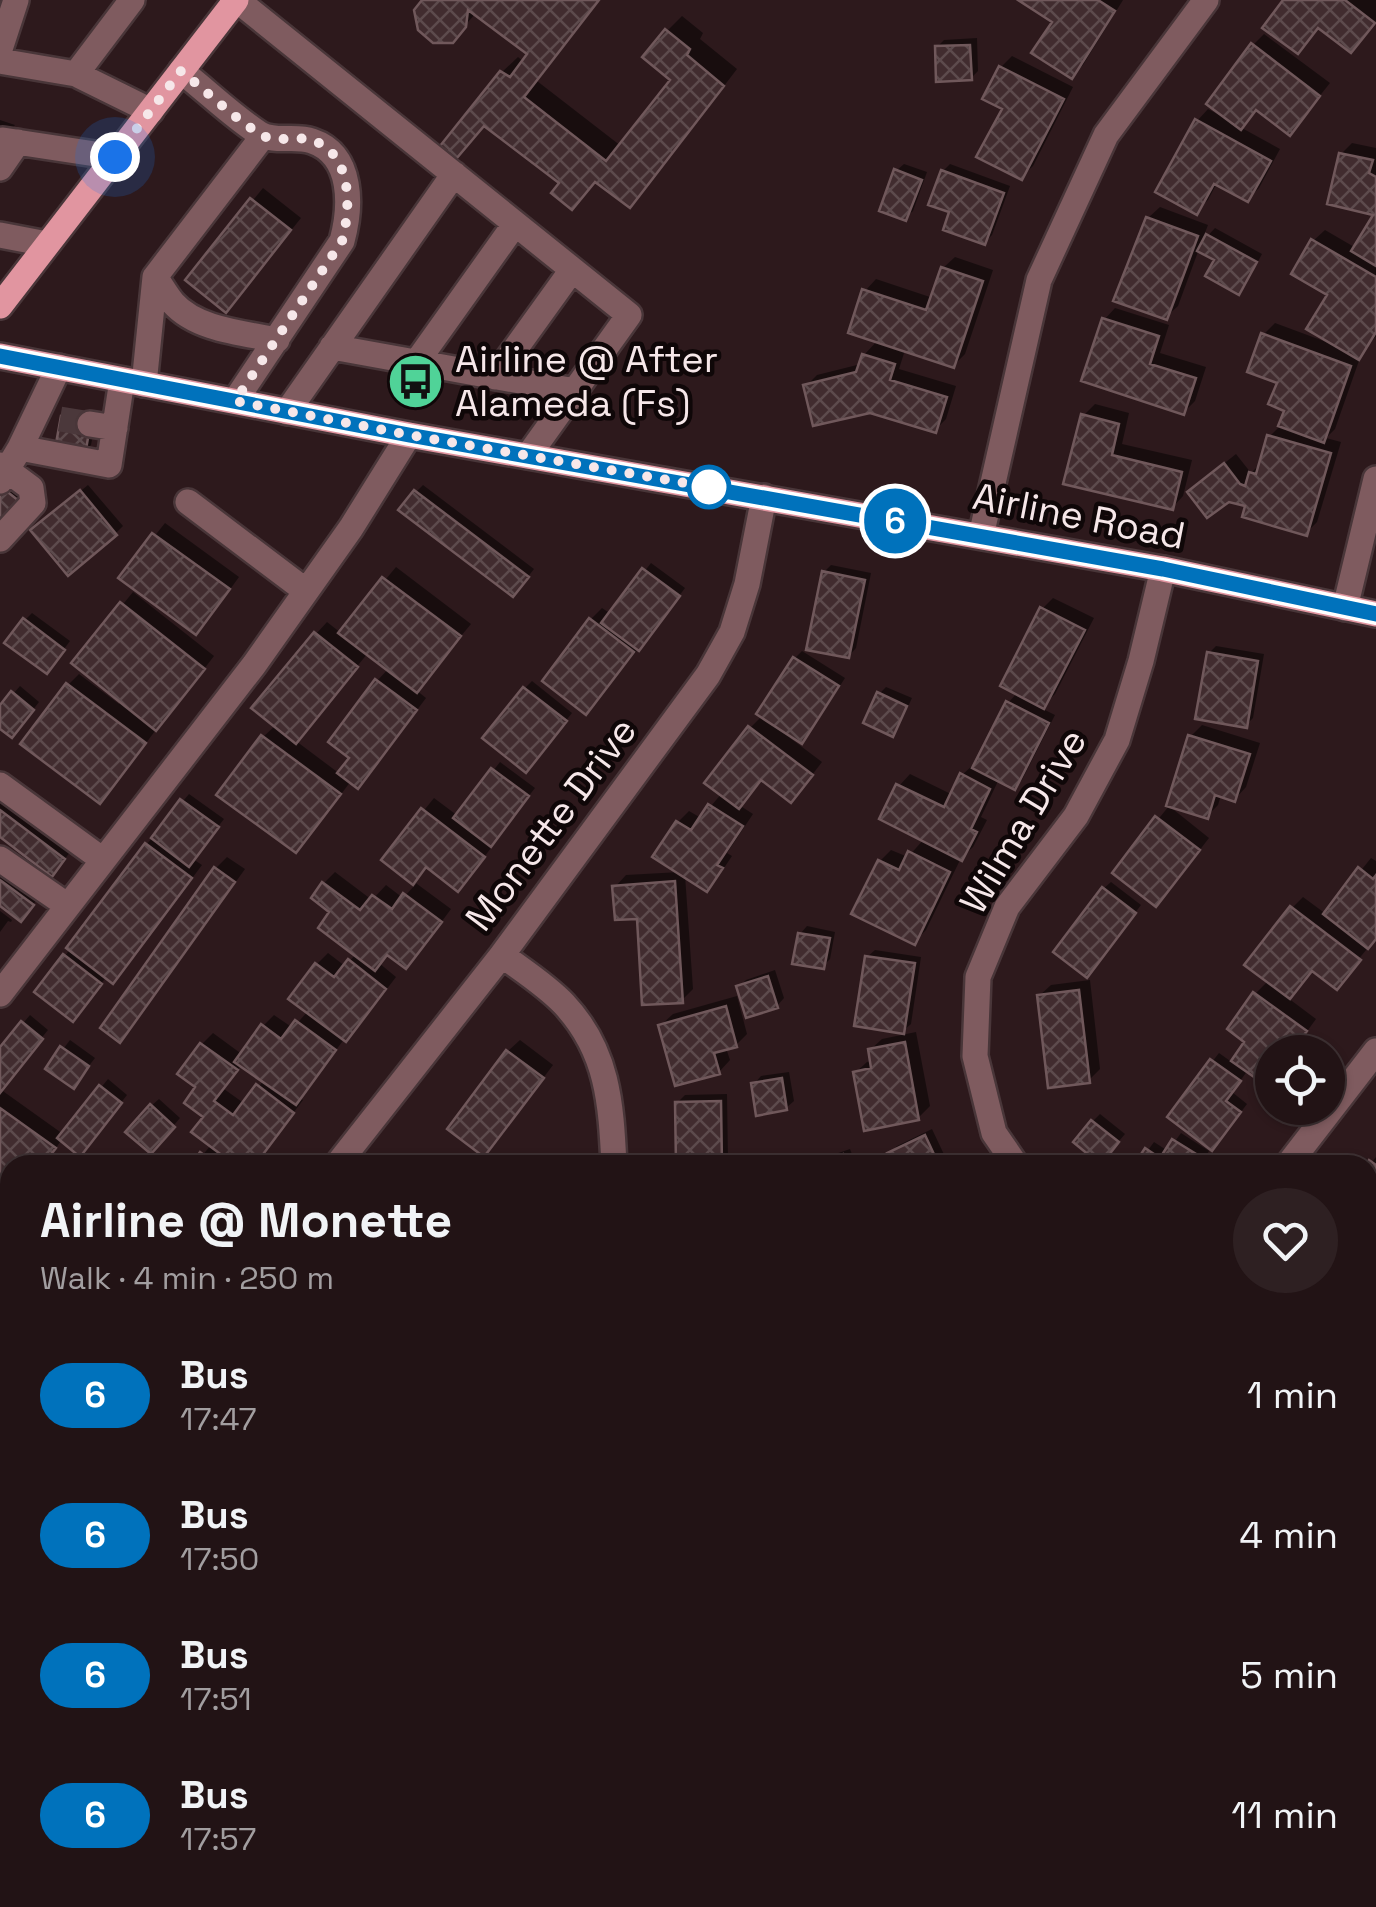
<!DOCTYPE html>
<html lang="en">
<head>
<meta charset="utf-8">
<style>
  body { margin:0; font-family:"Space Grotesk",sans-serif; background:#2e2022; color:#f1f3f6; height:100vh; display:flex; flex-direction:column; font-size:38px; white-space:nowrap }
  * { box-sizing:border-box; margin:0 }
  p { font-size:32px; color:#a29ea0 }
  .icon { flex:none; width:55px; height:55px; fill:none; stroke:currentColor; stroke-width:2; stroke-linecap:round; stroke-linejoin:round }
  .map { position:relative; flex:1; overflow:hidden }
  .sheet { position:absolute; left:0px; top:1155px; width:1378px; height:752px; display:flex; flex-direction:column; background:#221315; border-radius:30px 30px 0 0; box-shadow:0 2px 8px #0004,0 0 0 2px #3f3234 }
  .sheet>* { flex:none }
  .badge { padding:0 20px; border-radius:32px; font-size:35px; line-height:65px }
  .controls { position:absolute; left:1255px; top:1035px; display:grid; gap:20px }
  .controls a { display:grid; place-items:center; width:90px; height:90px; border-radius:50%; background:#221315; box-shadow:0 2px 8px #0004,0 0 0 2px #3f3234; font-size:50px }
  .you { position:absolute; width:50px; height:50px; margin:-25px; border:8px solid #fff; border-radius:50%; background:#1a73e8; box-shadow:0 0 0 15px #1a73e833 }
  .map>.badge { position:absolute; translate:-50% -50%; box-shadow:0 0 0 5px #fff }
  .round { display:grid; place-items:center; flex:none; width:105px; height:105px; border-radius:52px; background:#2e2022 }
  .overview { display:flex; align-items:center; justify-content:space-between; height:170px; padding:0 40px }
  h1 { font-size:48px; font-weight:800; line-height:75px }
  ul { padding:0; list-style:none }
  li { display:flex; align-items:center; gap:30px; height:140px; padding:0 40px }
  li div { flex:1 }
  li b { display:block; font-size:38px }
  li em { font-style:normal }
  li .badge { min-width:110px; font-weight:700; text-align:center }
  .map>svg:first-child { display:block }
  .shadow { fill:#0007; fill-rule:evenodd }
  .building { fill:url(#building-cross-hatch); stroke:#70585b; stroke-width:2.5 }
  .lines { fill:none; stroke-linecap:round; stroke-linejoin:round }
  .minor-tunnel { stroke:#4b383b; stroke-width:25; stroke-dasharray:25 12; stroke-linecap:butt }
  .minor-casing { stroke:#493639; stroke-width:30 }
  .major-casing { stroke:#493639; stroke-width:30 }
  .minor { stroke:#7f5b5f; stroke-width:25 }
  .major { stroke:#e195a0; stroke-width:25 }
  .line-casing { stroke:#fff; stroke-width:22 }
  .line { stroke:#0072bc; stroke-width:15 }
  .walk { stroke:#f6e7e9; stroke-width:10; stroke-dasharray:0 18 }
  .stop-dot { fill:#fff; stroke:#0072bc; stroke-width:5 }
  .labels { text-anchor:middle; dominant-baseline:central; stroke-width:9; stroke-linejoin:round; paint-order:stroke }
  .poi-label { font-size:38px; fill:#f6e7e9; stroke:#0f0708; text-anchor:start }
  .street-label { font-size:38px; fill:#f6e7e9; stroke:#0f0708 }
</style>
</head>
<body>
<div class="map">
<svg width="1376" height="1907" viewBox="0 0 1376 1907">
  <defs>
    <pattern id="building-cross-hatch" width="8" height="8" patternUnits="userSpaceOnUse" patternTransform="scale(2.5)"><rect width="8" height="8" fill="#412c2f"/><path d="M0 0l8 8M0 8l8-8" fill="none" stroke="#5d4b4d"/></pattern>
  </defs>
  <rect width="100%" height="100%" fill="#2d191c"/>
  <path class="shadow" d="M425,0H600L537,81L621,146L674,79L667,31L682,16L703,33L700,39L737,69L645,189L597,180L562,182L502,72L518,57L524,62L530,54L476,13L452,40Z
    M1022,0H1123L1083,65L1072,76L1055,21Z
    M1287,0H1376V21L1362,38Z
    M1264,34L1330,83L1290,133L1257,108L1240,127L1280,149L1259,188L1248,199L1217,183L1208,200L1196,211L1197,121L1208,109L1219,115L1253,45Z
    M977,38L978,71L971,78L937,47L944,40Z
    M1012,56L1073,87L1033,166L1021,177L1005,108L1001,67Z
    M0,120L15,125L0,144Z
    M1352,143L1376,148V213L1341,154Z
    M904,164L927,172L913,211L905,218L896,171Z
    M950,164L1010,186L992,235L985,242L952,211L943,171Z
    M263,188L301,218L237,298L188,279Z
    M1160,207L1208,225L1201,243L1215,228L1262,254L1246,284L1238,292L1217,259L1199,249L1178,306L1166,317L1148,218Z
    M1376,215V336L1361,355L1335,429L1326,438L1341,442L1317,522L1306,533L1202,481L1236,454L1251,473L1262,462L1270,436L1282,424L1288,409L1263,335L1275,323L1329,343L1330,294L1313,241L1325,230L1356,248Z
    M955,257L993,270L965,354L953,366L905,350L899,369L956,386L946,419L935,430L806,386L817,375L861,364L864,355L878,340L865,291L876,279L933,298L943,268Z
    M1115,308L1169,325L1160,353L1206,367L1195,401L1184,412L1104,320Z
    M1095,404L1129,413L1122,444L1192,460L1183,496L1172,508L1066,482L1083,416Z
    M71,410L97,414L91,445L84,452L63,417Z
    M0,474L24,493L4,518Z
    M88,485L123,526L115,534L40,524Z
    M423,485L534,569L520,587L416,492Z
    M165,523L239,577L207,621L195,632L122,577Z
    M651,563L685,588L646,640L586,712L591,619L602,608L611,614Z
    M831,565L871,573L856,648L849,656L824,572Z
    M396,567L471,624L416,690L426,698L369,774L358,786L351,781L307,839L296,850L263,737L276,725L316,634L327,622L341,633ZM368,653L389,668L377,681L352,757L340,774L296,741Z
    M133,592L214,656L168,716L154,730L155,731L111,790L100,801L68,685L79,674L119,704L122,700L75,663Z
    M1053,598L1094,618L1055,694L1041,708L1055,715L1022,780L1014,787L999,779L981,817L987,820L973,847L961,858L926,930L914,942L880,861L891,850L908,857L924,839L899,786L910,774L953,795L962,775L974,764L976,765L1008,703L1018,692L1042,609Z
    M32,613L70,641L53,664L25,620Z
    M1216,646L1264,654L1253,718L1246,725L1209,653Z
    M802,651L845,678L809,734L802,741L792,735L790,738L822,762L802,788L762,778L739,805L753,814L727,853L732,856L718,877L706,888L685,875L693,989L682,1000L639,917L615,887L626,875L680,872L678,822L689,811L701,818L722,793L750,728L762,716L795,658Z
    M532,681L572,713L533,762L525,688Z
    M20,686L39,702L19,728L0,725V709Z
    M886,687L912,698L899,726L892,734L879,694Z
    M1202,725L1260,743L1246,787L1235,799L1221,795L1218,805L1207,816L1190,737Z
    M500,762L535,788L492,843L494,844L469,877L458,888L428,865L413,881L451,909L417,955L388,953L379,963L396,977L357,1028L345,1038L300,1098L303,1100L254,1165H194L212,1144L199,1087L202,1044L213,1033L243,1055L263,1026L274,1015L293,1028L308,1011L317,964L328,953L345,966L356,954L333,912L314,897L324,883L335,872L372,900L386,885L403,898L416,884L384,860L434,798L458,816ZM242,1064L264,1080L245,1104L224,1089Z
    M189,794L224,819L193,859L202,865L124,969L107,976L80,1011L65,956L147,844Z
    M0,798L71,851L59,866L0,834Z
    M1169,806L1209,838L1167,892L1115,872Z
    M227,857L245,869L131,1028L120,1040L103,1027L216,868Z
    M1371,858L1376,861V938L1343,978L1313,969L1288,998L1316,1019L1292,1052H1272V1077L1267,1083L1248,1070L1232,1092L1247,1104L1219,1141L1170,1116L1219,1053L1233,1063L1248,1042L1255,994L1269,980L1292,908L1303,897L1326,914Z
    M0,861L43,893L21,918L0,903Z
    M1111,882L1141,905L1094,967L1103,889Z
    M0,911L12,920L11,922L8,921L0,932Z
    M807,926L835,932L830,959L823,966L800,934Z
    M875,950L921,957L911,1024L903,1031L867,957Z
    M775,970L784,998L777,1006L739,987L746,980Z
    M1090,980L1100,1069L1089,1080L1039,996L1051,985Z
    M737,996L747,1034L736,1045L726,1048L730,1060L719,1072L661,1025L673,1014Z
    M30,1015L48,1030L0,1089L63,1134L108,1079L127,1095L87,1146L62,1139L52,1154L68,1165H10V1235L0,1227V1051Z
    M916,1032L930,1106L918,1118L855,1073L867,1062L872,1061L870,1050L882,1039Z
    M70,1040L95,1058L74,1085L49,1068Z
    M520,1040L553,1065L495,1142L484,1154L450,1128L508,1051Z
    M789,1072L794,1101L786,1108L754,1084L761,1076Z
    M727,1094L728,1160L724,1165H679L677,1103L685,1095Z
    M159,1099L180,1118L158,1144L151,1106Z
    M1100,1114L1125,1134L1108,1154L1093,1121Z
    M932,1129L949,1165H896L890,1153L897,1146Z
    M1181,1133L1209,1151L1201,1165H1137L1154,1142L1168,1151Z
    M850,1149L856,1165H817L824,1158Z
    M1376,1157V1232L1371,1236L1376,1240V1281L1368,1292V1167Z
    M0,1245L10,1252V1259L0,1272Z
    M1368,1495L1376,1501V1640L1368,1648Z
    M8,1578L10,1580V1653L0,1647V1586Z
    M1368,1692L1376,1693V1838L1368,1837Z
    M198,1898H216L208,1905Z
    M752,1898L764,1907H743Z
    M778,1898H785L798,1907H770Z
    M1214,1898H1282L1277,1907H1210Z"/>
  <path class="building" d="M422,0H599L524,97L606,161L670,80L642,57L665,29L690,49L687,55L724,86L630,208L595,182L572,210L551,193L559,183L484,126L456,159L440,146L500,71L510,77L527,54L468,10L466,27L453,43H433L418,30L414,10Z
    M1018,0H1098L1115,11L1072,79L1031,53L1052,22Z
    M1283,0H1345L1375,23L1351,53L1318,28L1298,54L1262,28Z
    M1251,43L1320,96L1290,136L1256,110L1241,130L1206,104Z
    M970,45L972,80L936,82L935,46Z
    M999,66L1064,99L1022,180L976,157L1002,109L982,99Z
    M1195,119L1271,161L1248,202L1214,184L1197,215L1155,192Z
    M1339,153L1373,160L1369,173L1376,177V266L1351,251L1373,215L1327,204Z
    M894,169L922,180L906,221L879,211Z
    M941,170L1004,193L985,245L943,230L949,212L928,205Z
    M250,198L291,230L226,313L185,280Z
    M1146,217L1198,236L1167,320L1113,301Z
    M1206,234L1257,262L1239,295L1205,276L1214,260L1197,251Z
    M1311,239L1376,277V332L1359,360L1306,329L1327,295L1291,274Z
    M941,267L983,281L954,368L848,333L862,289L926,310Z
    M1102,318L1159,336L1150,364L1196,378L1184,415L1081,381Z
    M1261,333L1351,366L1324,443L1278,426L1284,411L1268,404L1277,383L1247,372Z
    M862,354L895,364L890,380L947,397L936,433L870,413L813,426L803,385L856,372Z
    M1081,414L1119,424L1112,455L1182,472L1173,510L1063,484Z
    M61,416L91,421L85,455L55,449Z
    M1267,435L1331,453L1307,536L1242,517L1245,506L1229,502L1207,518L1187,492L1224,463L1240,484L1245,486L1249,472L1256,474Z
    M0,486L19,501L0,525Z
    M80,490L117,535L68,576L30,530Z
    M414,490L529,577L513,597L398,510Z
    M152,533L230,589L196,635L118,578Z
    M642,568L680,596L639,651L601,623Z
    M822,571L865,580L849,658L806,650Z
    M382,577L461,636L417,693L338,633Z
    M120,602L205,669L156,731L71,663Z
    M1040,607L1085,630L1044,709L1000,686Z
    M23,618L65,650L47,674L4,643Z
    M589,618L634,652L586,715L542,681Z
    M314,632L358,667L296,744L251,708Z
    M1207,652L1258,661L1247,728L1195,719Z
    M793,657L839,686L802,744L756,714Z
    M375,679L417,710L358,789L337,773L349,758L328,742Z
    M66,683L146,743L100,804L20,744Z
    M523,687L567,721L526,773L482,738Z
    M11,691L34,710L12,738L0,729V705Z
    M877,692L907,706L893,737L863,723Z
    M1006,701L1049,723L1015,790L972,768Z
    M748,726L813,775L791,803L761,780L739,809L704,783Z
    M261,735L341,794L296,853L216,795Z
    M1188,735L1250,754L1235,802L1215,795L1208,819L1166,806Z
    M491,768L529,796L491,847L453,818Z
    M960,773L990,789L971,829L977,832L962,861L879,819L896,784L944,807Z
    M180,799L219,827L189,867L151,838Z
    M708,804L743,826L717,865L723,868L707,892L652,857L676,821L691,830Z
    M421,808L485,857L458,892L426,867L413,885L381,860Z
    M0,810L65,859L52,877L0,837Z
    M1155,816L1200,850L1156,907L1112,873Z
    M145,843L192,878L113,984L66,948Z
    M908,851L950,872L915,945L851,914L878,860L899,870Z
    M214,867L235,882L120,1043L100,1028Z
    M1358,867L1373,879L1376,875V939L1368,949L1323,914Z
    M0,880L34,905L21,922L0,906Z
    M675,881L683,1003L642,1005L637,919L615,920L612,886Z
    M322,882L360,910L372,895L392,909L403,893L442,922L406,969L387,955L375,971L318,928L329,912L311,898Z
    M1102,887L1136,913L1087,978L1053,952Z
    M1290,906L1361,960L1337,990L1312,971L1290,999L1244,965Z
    M798,933L830,938L824,969L792,964Z
    M63,954L102,984L73,1022L34,992Z
    M865,956L915,963L904,1034L854,1026Z
    M348,959L386,989L346,1042L288,999L315,963L334,977Z
    M768,976L778,1008L746,1018L736,986Z
    M1079,990L1090,1083L1048,1088L1037,995Z
    M1253,992L1307,1031L1291,1052H1272V1079L1267,1086L1231,1061L1244,1042L1227,1029Z
    M726,1006L737,1047L714,1053L720,1074L675,1086L658,1025Z
    M295,1020L336,1050L296,1105L234,1062L261,1024L281,1039Z
    M21,1021L43,1039L0,1093V1047Z
    M905,1042L919,1120L864,1131L853,1072L871,1068L868,1049Z
    M200,1043L238,1070L214,1101L233,1115L256,1084L294,1113L255,1165H235L191,1132L203,1117L184,1103L195,1087L177,1074Z
    M60,1046L89,1066L74,1089L45,1069Z
    M506,1050L544,1078L484,1157L447,1129Z
    M1210,1059L1241,1081L1226,1101L1241,1112L1212,1151L1167,1117Z
    M782,1078L787,1110L756,1116L751,1083Z
    M99,1085L122,1103L80,1157L57,1138Z
    M721,1101L722,1165H676L675,1102Z
    M150,1104L175,1127L151,1154L125,1132Z
    M0,1108L56,1148L43,1165H10V1199L0,1192Z
    M1091,1120L1119,1142L1101,1165L1073,1142Z
    M925,1135L939,1165H893L887,1153Z
    M1172,1139L1204,1159L1200,1165H1134L1145,1148L1160,1158Z
    M200,1152L217,1165H191Z
    M843,1154L847,1165H814Z
    M1369,1160L1376,1165V1233L1370,1242L1368,1240L1366,1165Z
    M0,1202L10,1210V1238L0,1230Z
    M1368,1253L1376,1260V1281L1368,1292Z
    M1368,1521L1376,1528V1641L1368,1652Z
    M0,1592L10,1599V1656L0,1648Z
    M1368,1708L1376,1709V1841L1368,1840Z
    M10,1727V1755L0,1748V1740Z
    M10,1768V1837L0,1829V1781Z
    M139,1898H191L184,1907H132Z
    M363,1898H430L423,1907H356Z
    M671,1898H725L717,1907H683Z
    M1212,1898H1271L1277,1900L1273,1907H1207Z"/>
  <g class="lines">
    <path class="minor-tunnel" d="M60,419L90,424"/>
    <defs>
      <path id="minor" d="M237,0L629,315L528,456
        M0,49L16,0
        M0,61L76,74L151,111
        M181,71C207,91 232,116 260,134C275,143 295,135 312,141C354,155 351,208 342,241L235,401
        M76,74L132,0
        M3,140L115,157
        M0,168L18,142
        M0,235L47,244
        M155,277C161,285 166,295 173,303C197,330 244,333 277,340
        M332,347L575,391
        M416,363L515,224
        M495,377L572,270
        M144,384L155,277L263,136
        M287,412L454,174
        M90,424L115,428
        M20,448L109,465L122,380
        M0,465L31,488L33,503L0,539
        M0,481L20,448L59,367
        M188,502L306,591
        M981,536L1039,280L1106,135L1206,0
        M1345,608L1376,479
        M0,785L103,860
        M0,859L68,906
        M502,955C522,970 546,985 564,1004C608,1051 611,1103 614,1165
        M0,994L254,665L351,528L409,435
        M337,1165L502,955L708,675L732,632L747,584L764,497
        M1016,1165L994,1133L975,1056L978,977L1007,907L1076,816L1117,740L1141,661L1163,569
        M1288,1165L1376,1051
        M0,1479L10,1486
        M552,1898L565,1907"/>
      <path id="major" d="M0,306L236,0
        M0,356L409,435L1163,569L1376,614"/>
    </defs>
    <use href="#minor" class="minor-casing"/>
    <use href="#major" class="major-casing"/>
    <use href="#minor" class="minor"/>
    <use href="#major" class="major"/>
  </g>
  <g class="lines">
    <defs>
      <path id="line" d="M0,356L409,435L1163,569L1376,614"/>
    </defs>
    <use href="#line" class="line-casing"/>
    <use href="#line" class="line"/>
    <path class="walk" d="M115,157L181,71C206,91 233,117 260,134C275,144 295,135 312,140C353,154 351,208 342,241L235,401L409,435L725,490L709,487"/>
  </g>
  <defs>
    <symbol id="bus-disc" viewBox="-11 -11 22 22"><circle r="9.5" fill="#50d398" stroke="#0f0708"/><path d="M-5-6H5V4H4V6H2V4H-2V6H-4V4H-5ZM-3.5-4V0h7V-4ZM-3.5 1.2v1.5H-2V1.2ZM2 1.2v1.5H3.5V1.2Z" fill="#111"/></symbol>
  </defs>
  <g fill-rule="evenodd">
    <use href="#bus-disc" x="384" y="350" width="63" height="63"/>
  </g>
  <circle class="stop-dot" cx="709" cy="487" r="20"/>
  <g class="labels">
    <g class="poi-label">
      <text x="455" y="359">Airline @ After<tspan x="455" dy="44">Alameda (Fs)</tspan></text>
    </g>
    <g class="street-label">
      <text transform="translate(1079 516) rotate(11)">Airline Road</text>
      <text transform="translate(1023 821) rotate(-59)">Wilma Drive</text>
      <text transform="translate(551 824) rotate(-53)">Monette Drive</text>
    </g>
  </g>
</svg>
<div class="controls">
<a><svg class="icon" aria-label="locate" viewBox="0 0 24 24"><circle cx="12" cy="12" r="6"/><path d="M12 2v4M12 18v4M2 12h4M18 12h4"/></svg></a>
</div>
<div class="you" style="left:115px;top:157px"></div>
<b class="badge" style="left:895px;top:521px;background:#0072bc;color:#fff">6</b>
<section class="sheet">
<div class="overview"><div><h1>Airline @ Monette</h1><p>Walk · 4 min · 250 m</p></div><a class="round"><svg class="icon" aria-label="heart" viewBox="0 0 24 24"><path d="M12 20l-8-8c-3-5 5-10 8-4 3-6 11-1 8 4z"/></svg></a></div>
<ul>
<li><span class="badge" style="background:#0072bc;color:#fff">6</span><div><b>Bus</b><p>17:47</p></div><em>1 min</em></li>
<li><span class="badge" style="background:#0072bc;color:#fff">6</span><div><b>Bus</b><p>17:50</p></div><em>4 min</em></li>
<li><span class="badge" style="background:#0072bc;color:#fff">6</span><div><b>Bus</b><p>17:51</p></div><em>5 min</em></li>
<li><span class="badge" style="background:#0072bc;color:#fff">6</span><div><b>Bus</b><p>17:57</p></div><em>11 min</em></li>
</ul>
</section>
</div>
</body>
</html>
